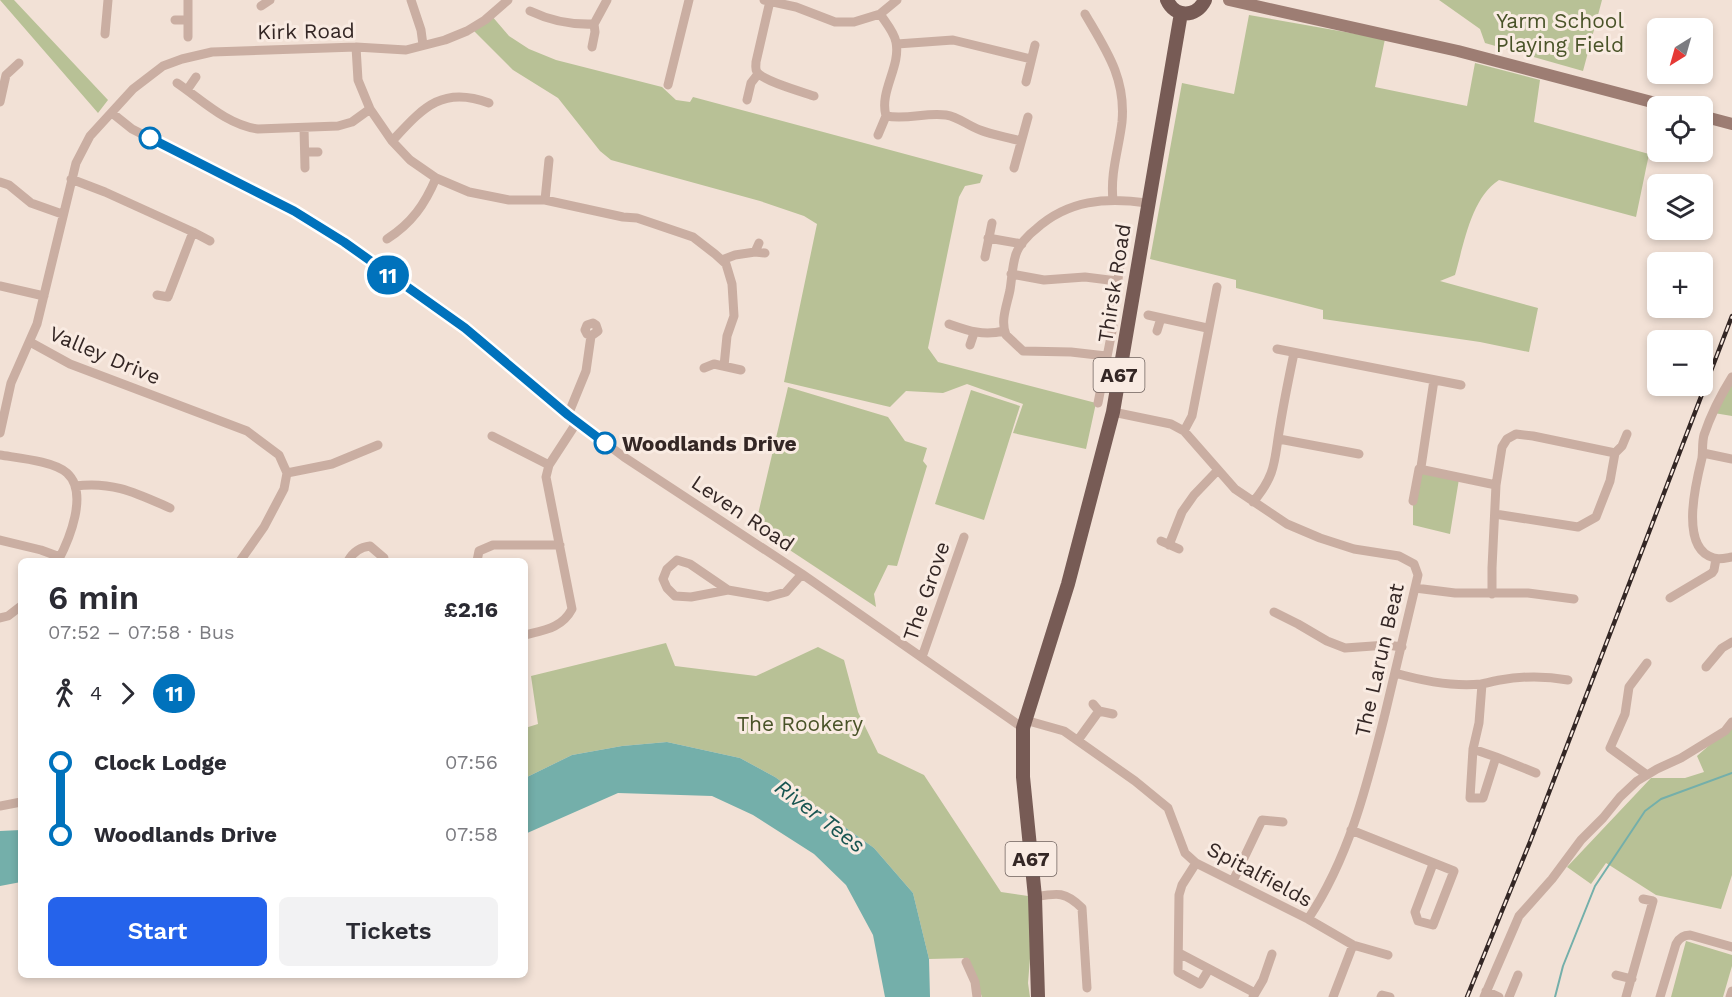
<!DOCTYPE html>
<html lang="en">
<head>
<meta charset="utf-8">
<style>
  body { margin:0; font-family:"Work Sans",sans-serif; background:#f2f2f3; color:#2b2b33; height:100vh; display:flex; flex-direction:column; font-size:22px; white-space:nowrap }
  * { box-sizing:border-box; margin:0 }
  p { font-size:20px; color:#7c7c81 }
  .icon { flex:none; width:33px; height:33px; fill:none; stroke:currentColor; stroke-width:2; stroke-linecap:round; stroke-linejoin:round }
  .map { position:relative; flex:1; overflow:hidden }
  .panel { position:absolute; left:18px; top:558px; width:510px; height:420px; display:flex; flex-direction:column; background:#fff; border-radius:9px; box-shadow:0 3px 9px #0003 }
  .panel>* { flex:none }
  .badge { padding:0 12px; border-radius:20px; font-size:21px; line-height:39px }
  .needle { width:39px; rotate:217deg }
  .tools { position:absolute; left:1647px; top:18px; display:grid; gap:12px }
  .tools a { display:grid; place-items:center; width:66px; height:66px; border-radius:9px; background:#fff; box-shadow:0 3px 9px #0003; font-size:30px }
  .map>.badge { position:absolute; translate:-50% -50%; box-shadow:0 0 0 3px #fff }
  .legs { display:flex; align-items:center; gap:9px; height:66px; padding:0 30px; font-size:20px }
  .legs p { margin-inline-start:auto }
  .headline { display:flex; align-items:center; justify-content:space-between; height:102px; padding:0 30px }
  h1 { font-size:33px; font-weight:600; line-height:45px }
  .action { display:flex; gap:12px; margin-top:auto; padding:12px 30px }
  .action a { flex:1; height:69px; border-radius:9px; background:#2563eb; color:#fff; font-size:24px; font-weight:600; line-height:69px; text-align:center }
  .action a+a { background:#f2f2f3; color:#2b2b33 }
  ul { padding:0 30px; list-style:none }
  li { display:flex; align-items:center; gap:21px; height:72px; font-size:22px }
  li i { display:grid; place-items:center; width:9px; height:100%; margin:0 8px; background:currentColor }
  li i::after { content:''; width:15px; height:15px; margin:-8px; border:4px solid; border-radius:50%; background:#fff }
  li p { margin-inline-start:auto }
  li:first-child i { background:linear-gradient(#0000 50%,currentColor 0) }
  li:last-child i { background:linear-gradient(currentColor 50%,#0000 0) }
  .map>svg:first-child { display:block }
  .green { fill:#b8c196 }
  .water { fill:#74afaa }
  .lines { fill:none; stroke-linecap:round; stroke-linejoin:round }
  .stream { stroke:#74afaa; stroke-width:2 }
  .minor { stroke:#caaea2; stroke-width:9 }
  .secondary { stroke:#9d7d73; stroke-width:12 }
  .primary { stroke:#775b55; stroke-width:14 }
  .rail-casing { stroke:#342725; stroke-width:4.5 }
  .rail { stroke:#f9ebe2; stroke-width:2; stroke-dasharray:7; stroke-linecap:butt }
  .line-1-casing { stroke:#fff; stroke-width:14 }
  .line-1 { stroke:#0072bc; stroke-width:9 }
  .stop-1-dot { fill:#fff; stroke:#0072bc; stroke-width:3 }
  .labels { text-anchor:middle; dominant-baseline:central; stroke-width:6; stroke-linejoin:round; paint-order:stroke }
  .shield { fill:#f9ebe2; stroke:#6f625e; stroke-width:1.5 }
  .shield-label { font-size:20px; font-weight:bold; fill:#342725 }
  .park-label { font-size:21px; fill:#495328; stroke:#f9ebe2 }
  .street-label { font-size:21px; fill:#342725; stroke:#f9ebe2 }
  .stop-label { font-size:21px; font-weight:bold; fill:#342725; stroke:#f9ebe2; text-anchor:start }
  .water-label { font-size:22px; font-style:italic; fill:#195652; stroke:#f9ebe2 }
</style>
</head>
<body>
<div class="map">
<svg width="1732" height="997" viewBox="0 0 1732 997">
  <rect width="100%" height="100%" fill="#f2e1d6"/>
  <path class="green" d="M0,0H14L108,100L98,113Z
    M1439,0H1602L1583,71L1485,43L1480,29Z
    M491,15L509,36L529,49L556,60L662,87L676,100L690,102L693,97L983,175L980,183L965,186L959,197L928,348L938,362L1096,403L1086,449L1013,433L1023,404L967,384L943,393L906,391L890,407L784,382L817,224L804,216L760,201L611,160L600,151L558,98L513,70L471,28Z
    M1249,15L1385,39L1375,87L1467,106L1475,63L1540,80L1534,122L1649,154L1636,217L1499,180C1471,198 1464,244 1455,275L1440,281L1538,308L1529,352L1480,342L1323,319V310L1236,288V280L1150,259L1182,83L1234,94Z
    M1732,377V416L1714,413Z
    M788,387L888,417L905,441L927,448L923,461L927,466L897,566L888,565L874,594L876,607L755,527Z
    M971,390L1020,406L984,520L935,504Z
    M1419,469L1459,479L1450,534L1413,525V501Z
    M666,643L675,666L756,676L818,647L844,660L858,712L878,753L924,775L1001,892L1035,897L1028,983L1030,997H982L968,958L929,959L913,893L874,848L775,777L740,758L667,742L622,746L572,755L525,778V728L538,724L531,676Z
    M1732,720V875L1721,909L1656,895L1606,863L1591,884L1567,867L1651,778H1685L1704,772L1697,756L1721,735Z
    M1686,941L1732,955V966L1723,997H1671Z"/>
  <path class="water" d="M667,742L740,758L775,777L874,848L913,893L929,959L930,997H885L873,935L846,885L814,854L753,815L712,796L618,793L525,834V778L572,755L622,746Z
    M21,830V882L0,886V831Z"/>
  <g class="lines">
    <path class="stream" d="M1555,997L1563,966L1595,886L1645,811L1661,799L1732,773"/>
    <path class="minor" d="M411,0L421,30L423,45
      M764,0L796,7L835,22H854L880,14L897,0
      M770,1L756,62C756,66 755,69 757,72C763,81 802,92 814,96
      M261,6L270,0
      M530,11C551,21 570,25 594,24L607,0
      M880,14C886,23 894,32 896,42C901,67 879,91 886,116C908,120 926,112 946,115C959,117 968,126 980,130C993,135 1007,137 1021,141
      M1085,14C1106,50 1126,78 1122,122C1119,148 1110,173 1113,200
      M175,20H188
      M105,34L108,0
      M188,37V0
      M897,44L953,40L1031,59
      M356,47L358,80L370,109L392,141L410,160L436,178L469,192L509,200H545L623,217L637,218L693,237L715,254L726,264L732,284L734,316L727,336L724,366
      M592,47L595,32L594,24
      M1026,82L1035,45
      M177,83C202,100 227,125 258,129L338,126L352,122L370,109
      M668,85L689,0
      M187,90L196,77
      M747,100L751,83L758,74
      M0,102L6,75L19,63
      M112,113L132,129L294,211L344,242L465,328L568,415L624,457L802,574L1023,728
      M304,128L305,168
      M878,135L886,116
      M392,141C422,109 441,85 489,103
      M305,152H318
      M1014,168L1028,117
      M71,179L105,192L193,232L168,297L157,295
      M0,182L9,185L31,203L62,214
      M545,200L549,160
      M193,232L210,241
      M988,238L1022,244
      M387,239C412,223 425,204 436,178
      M759,243L755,252L765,253
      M985,257L992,223
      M722,260L735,255L755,252
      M1011,274L1044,280L1085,277L1117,281
      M0,286L44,296
      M1115,303L1121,256
      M1148,315L1207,328
      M949,324C969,331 983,336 1004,331
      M1157,331L1161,318
      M30,342L70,364L247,431L279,455L287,473L284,489L264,527L240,561
      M970,345L974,333
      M1277,349L1461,385
      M1106,356L1071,352L1023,351L1006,335C1000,321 1007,305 1010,290C1012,278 1012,266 1016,254C1019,245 1028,235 1036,229C1068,200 1106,197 1147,203
      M704,368L714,364L741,370
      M1732,377C1722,393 1710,417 1704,435C1702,442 1703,450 1702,458C1696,482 1679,549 1714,558C1719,560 1726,558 1732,557
      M1098,403L1113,326
      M1113,412L1171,424L1184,431L1235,489L1287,524L1320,538L1354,549L1399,556L1414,564L1418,575C1407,622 1396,668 1385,714C1367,785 1349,858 1308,919
      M568,415L586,371L591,336L598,331L596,325L593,323L587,325L585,330L587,334L591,336
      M1184,431L1192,416L1217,287
      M0,433L11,383L37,324L76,163L90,136L133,89L163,66L182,59L212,52L356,47L406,50L445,40L467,31L485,20L508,0
      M492,436L549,465
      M1279,439L1359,454
      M1703,453L1732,459
      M0,455C18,458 54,461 67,473C89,493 69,540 58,561
      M1419,469L1496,485
      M287,473L332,464L378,445
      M75,486C113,481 136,493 170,508
      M1413,501L1419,469L1421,467L1434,380
      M1253,502C1277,474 1274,460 1280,426C1284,401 1289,377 1294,353
      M1495,514L1578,527L1596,517L1610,481L1615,453L1622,446L1627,434
      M0,540L41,550L60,557
      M1161,541L1179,549
      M1169,545L1182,512L1194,495L1217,471
      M348,561C353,552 360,547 370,546L384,558V561
      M477,561L479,551L493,545H560
      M1415,588L1455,593H1528L1574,599
      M728,590L690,564L677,560L667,569L663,579L667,588L675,596L691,597L728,590L768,597L786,592L802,574
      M1492,594V568L1496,485L1502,447L1507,439L1516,434L1533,436L1615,453
      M1670,598L1712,573L1714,570L1716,559
      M1274,612L1298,624L1327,641L1345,648L1387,645L1402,647
      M0,618L8,616L21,606
      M525,635C545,630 562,628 572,609L546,477L549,465L577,422
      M922,657L964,537
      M1647,663L1629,687L1625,714L1610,748L1647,775
      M1706,667L1722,648L1732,642
      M1395,673C1423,681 1452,687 1481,684C1487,683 1494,681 1500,680C1522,676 1546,676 1568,680
      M1093,704L1099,711L1113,714
      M1025,720L1064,731L1135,781L1168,808L1185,853L1196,863L1308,919L1353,945L1388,955
      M1078,740L1099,711
      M1473,749L1496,757L1483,798H1470L1473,749L1479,723L1482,684
      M1496,757L1536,773
      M0,806L21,802
      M1351,830L1454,871L1433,925L1418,921L1415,912L1433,864
      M1196,863L1182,885L1179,895L1178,972L1200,984L1209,969
      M1233,881L1262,820L1283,822
      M1035,897C1057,893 1065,891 1082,908L1087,988
      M1179,953L1255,993
      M966,962L975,982L977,997
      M1616,975L1632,979
      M1486,991L1499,997
      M1253,997L1263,980L1272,954
      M1333,997L1353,945
      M1381,997L1382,995L1390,997
      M1484,997L1519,916L1552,879L1581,840L1603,818L1620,797L1637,781L1657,769L1681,758L1725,731L1732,722
      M1509,997L1518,975
      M1626,997L1653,901L1643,899
      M1660,997L1676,944C1679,938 1683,935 1690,935L1732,947
      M1730,997L1732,991"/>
    <path class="secondary" d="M1229,0L1458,51L1667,106
      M1702,116L1732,124"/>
    <path class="primary" d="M1167,0C1175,18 1196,18 1205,0
      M1038,997L1035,897L1023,777V728L1068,584L1113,412L1181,13"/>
    <defs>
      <path id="rail" d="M1467,997L1530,842L1732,316"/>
    </defs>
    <use href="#rail" class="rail-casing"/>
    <use href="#rail" class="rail"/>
  </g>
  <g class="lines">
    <defs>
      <path id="line-1" d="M150,138L294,211L344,242L465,328L568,415L605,443"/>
    </defs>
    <use href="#line-1" class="line-1-casing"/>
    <use href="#line-1" class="line-1"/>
  </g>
  <g class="stop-1-dot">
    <circle cx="150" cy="138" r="10"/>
    <circle cx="605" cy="443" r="10"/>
  </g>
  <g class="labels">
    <g class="shield">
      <rect x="1093.5" y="358" width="51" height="34" rx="4.5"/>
      <rect x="1005.5" y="842" width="51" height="34" rx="4.5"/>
    </g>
    <g class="shield-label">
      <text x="1119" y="375">A67</text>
      <text x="1031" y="859">A67</text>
    </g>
    <g class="park-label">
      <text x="1560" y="20">Yarm School<tspan x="1560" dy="24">Playing Field</tspan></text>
      <text x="800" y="723">The Rookery</text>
    </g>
    <g class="street-label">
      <text transform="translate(306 31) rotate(-1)">Kirk Road</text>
      <text transform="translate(1114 283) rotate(-81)">Thirsk Road</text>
      <text transform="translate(105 355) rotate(23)">Valley Drive</text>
      <text transform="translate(743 513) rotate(34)">Leven Road</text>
      <text transform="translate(926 591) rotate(-71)">The Grove</text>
      <text transform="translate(1379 660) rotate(-77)">The Larun Beat</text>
      <text transform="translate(1260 874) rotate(28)">Spitalfields</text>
    </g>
    <g class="stop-label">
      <text x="622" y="443">Woodlands Drive</text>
    </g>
    <g class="water-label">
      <text transform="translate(820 816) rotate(37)">River Tees</text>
    </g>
  </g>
</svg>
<div class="tools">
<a><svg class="needle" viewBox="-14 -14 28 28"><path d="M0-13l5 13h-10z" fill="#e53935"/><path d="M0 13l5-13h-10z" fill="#7c7c81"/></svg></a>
<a><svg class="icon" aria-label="locate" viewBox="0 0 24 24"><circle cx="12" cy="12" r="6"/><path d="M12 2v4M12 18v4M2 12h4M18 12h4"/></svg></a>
<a><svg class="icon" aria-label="layers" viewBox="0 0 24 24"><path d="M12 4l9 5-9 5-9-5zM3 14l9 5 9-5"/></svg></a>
<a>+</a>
<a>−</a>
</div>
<b class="badge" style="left:388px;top:275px;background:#0072bc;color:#fff">11</b>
<section class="panel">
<div class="headline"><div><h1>6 min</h1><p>07:52 – 07:58 · Bus</p></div><b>£2.16</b></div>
<div class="legs"><svg class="icon" aria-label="walk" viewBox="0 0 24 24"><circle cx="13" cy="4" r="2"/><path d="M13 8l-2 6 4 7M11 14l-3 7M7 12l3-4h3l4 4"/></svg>4<svg class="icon" aria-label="forward" viewBox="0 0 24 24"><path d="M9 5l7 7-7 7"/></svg><b class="badge" style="background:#0072bc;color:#fff">11</b></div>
<ul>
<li><i style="color:#0072bc"></i><b>Clock Lodge</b><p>07:56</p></li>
<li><i style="color:#0072bc"></i><b>Woodlands Drive</b><p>07:58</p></li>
</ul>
<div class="action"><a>Start</a><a>Tickets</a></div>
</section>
</div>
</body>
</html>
